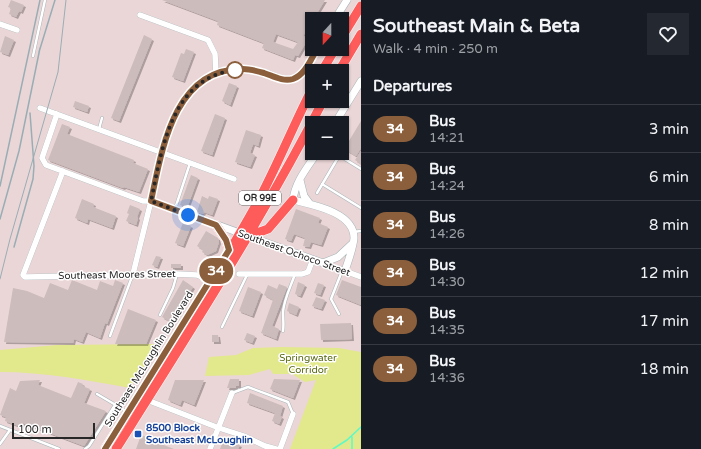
<!DOCTYPE html>
<html lang="en">
<head>
<meta charset="utf-8">
<style>
  body { margin:0; font-family:"Varela Round",sans-serif; background:#242831; color:#f1f3f6; height:100vh; display:flex; flex-direction:column; font-size:15px; white-space:nowrap }
  * { box-sizing:border-box; margin:0 }
  p { font-size:13px; color:#9ea1a6 }
  .icon { flex:none; width:22px; height:22px; fill:none; stroke:currentColor; stroke-width:2; stroke-linecap:round; stroke-linejoin:round }
  .map { position:relative; flex:1; overflow:hidden }
  .details { display:flex; flex-direction:column; background:#171b24; width:340px }
  .details>* { flex:none }
  .badge { padding:0 8px; border-radius:13px; font-size:14px; line-height:26px }
  .needle { width:26px; rotate:201deg }
  .fabs { position:absolute; left:305px; top:12px; display:grid; gap:8px }
  .fabs a { display:grid; place-items:center; width:44px; height:44px; border-radius:0px; background:#171b24; box-shadow:0 1px 3px #0004; font-size:20px }
  .scale { position:absolute; left:12px; bottom:10px; width:83px; box-sizing:border-box; padding-left:4px; border:2px solid #272727; border-top:0; font-size:11px; line-height:14px; white-space:nowrap; color:#272727; -webkit-text-stroke:3px #fff; paint-order:stroke }
  .you { position:absolute; width:20px; height:20px; margin:-10px; border:3px solid #fff; border-radius:50%; background:#1a73e8; box-shadow:0 0 0 6px #1a73e833 }
  .map>.badge { position:absolute; translate:-50% -50%; box-shadow:0 0 0 2px #fff }
  h2 { padding:0 12px; font-size:15px; line-height:36px }
  .round { display:grid; place-items:center; flex:none; width:42px; height:42px; border-radius:0px; background:#242831 }
  .head { display:flex; align-items:center; justify-content:space-between; height:68px; padding:0 12px }
  h1 { font-size:19px; font-weight:800; line-height:30px }
  ul { padding:0; list-style:none }
  li { display:flex; align-items:center; gap:12px; height:48px; padding:0 12px; border-top:1px solid #363941 }
  li div { flex:1 }
  li b { display:block; font-size:15px }
  li em { font-style:normal }
  li .badge { min-width:44px; font-weight:700; text-align:center }
  main { display:flex; flex:1; min-height:0 }
  .map>svg:first-child { display:block }
  .green { fill:#e2e88c }
  .lines { fill:none; stroke-linecap:round; stroke-linejoin:round }
  .stream { stroke:#5df9c7; stroke-width:1.5 }
  .building { fill:#ccbcbc; fill-rule:evenodd; filter:url(#shadow) }
  .service-casing { stroke:#a8b5b9; stroke-width:3.5 }
  .minor-casing { stroke:#a8b5b9; stroke-width:6 }
  .tertiary-casing { stroke:#a8b5b9; stroke-width:8 }
  .trunk-casing { stroke:#fff; stroke-width:10 }
  .service { stroke:#fff; stroke-width:2.5 }
  .minor { stroke:#fff; stroke-width:5.5 }
  .tertiary { stroke:#fff; stroke-width:7 }
  .trunk { stroke:#fe5c5a; stroke-width:9 }
  .tram { stroke:#99adb4; stroke-width:1 }
  .rail { stroke:#99adb4; stroke-width:1.5 }
  .line-casing { stroke:#fff; stroke-width:9 }
  .line { stroke:#8b5e3c; stroke-width:6 }
  .walk { stroke:#272727; stroke-width:4; stroke-dasharray:0 7.2 }
  .stop-dot { fill:#fff; stroke:#8b5e3c; stroke-width:2 }
  .transit-dot { fill:#1a4fb4; stroke:#fff; stroke-width:1.5 }
  .labels { text-anchor:middle; dominant-baseline:central; stroke-width:3; stroke-linejoin:round; paint-order:stroke }
  .shield { fill:#fff; stroke:#686868; stroke-width:1 }
  .shield-label { font-size:9px; font-weight:bold; fill:#272727 }
  .street-label { font-size:10px; fill:#272727; stroke:#fff }
  .park-label { font-size:10px; fill:#576812; stroke:#fff }
  .transit-label { font-size:10px; font-weight:bold; fill:#164399; stroke:#fff; text-anchor:start }
</style>
</head>
<body>
<main>
<div class="map">
<svg width="361" height="449" viewBox="0 0 361 449">
  <defs>
    <filter id="shadow"><feDropShadow dx="2" dy="2" stdDeviation="0" flood-color="#0004"/></filter>
  </defs>
  <rect width="100%" height="100%" fill="#ebd6d7"/>
  <path class="green" d="M159,344L130,388C87,380 44,372 0,372V350L57,345Z
    M282,347L339,348L361,352V449H290L316,380L305,382L292,374H273L270,369L249,375L205,376L209,357L236,355L253,348Z"/>
  <g class="lines">
    <path class="stream" d="M333,449L347,440L361,427
      M352,449V437"/>
  </g>
  <path class="building" d="M11,0L24,5L21,12L19,11L16,17L9,14L11,8L8,7Z
    M162,0H325L303,36L308,39L298,56L295,55L293,60L262,48L264,43L217,25L218,21ZM276,34L298,42L293,49L273,42Z
    M144,35L152,39L119,121L111,118Z
    M5,36L14,40L8,55L0,52Z
    M186,49L194,52L183,81L172,77L181,53L184,54Z
    M229,83L237,86L230,105L222,101Z
    M75,101L89,106L87,112L73,107Z
    M215,114L225,118L212,155L201,151Z
    M361,121V148L356,156L344,149Z
    M62,124L70,127L67,134L134,160L133,163L148,169L139,192L124,187L123,188L48,160Z
    M246,130L261,135L258,146L253,144L250,153L255,155L250,167L235,162Z
    M361,151V164L355,160Z
    M191,175L198,178L187,208L180,205Z
    M202,196L208,199L209,196L218,199L212,215L204,212L203,214L197,212Z
    M82,199L94,204L93,207L116,216L112,228L88,219L87,223L75,218Z
    M130,205L140,209L137,217L138,218L136,225L126,221L129,214L127,213Z
    M296,209L320,218L318,223L328,227L321,245L311,242L309,247L303,246L305,238L294,234L291,241L285,239Z
    M183,223L191,226L183,246L175,243Z
    M206,231L218,238L219,242L216,251L207,255L202,252L203,250L197,246Z
    M156,256L161,257L157,267L152,265Z
    M171,264H181V268H171Z
    M72,280L97,290L100,281L113,286L115,280L123,283L107,324L105,323L100,338L86,332L82,342L74,339L73,343L4,342L13,288L27,291L44,298L50,283L68,290Z
    M183,280L193,287L171,322L162,317Z
    M342,280L361,287V305L336,295Z
    M298,282L305,285L300,296L295,294Z
    M318,283L324,285L320,295L314,293Z
    M279,284L287,287L272,326L279,329L276,339L261,333L273,300L264,295L268,285L277,289Z
    M248,287L261,292L252,316L239,311Z
    M316,297L325,300L321,309L312,306Z
    M289,303L299,307L296,315L287,311Z
    M128,309L156,320L146,344H115Z
    M351,323L352,339L321,340L320,324Z
    M247,333L255,336L252,343L244,340Z
    M212,335H218L219,342H212Z
    M230,379H239V386H236V388H227Z
    M274,379L300,380L293,398L270,389Z
    M40,380L38,385L71,398L78,382L83,384L82,386L90,389L84,403L106,411L84,446L23,423L21,427L5,421L6,417L0,415L10,388L16,391L20,381Z
    M175,380H204L194,405L182,400L180,405L168,400Z
    M250,393L283,406L280,416L282,417L279,424L272,421L275,413L247,403Z
    M141,435L147,437L146,438L174,449H136Z
    M224,439L240,445L238,449H220Z"/>
  <g class="lines">
    <defs>
      <path id="service" d="M33,56L45,0
        M99,129L102,118
        M335,153L361,169
        M322,184L361,208
        M317,193L339,156
        M175,209L190,163
        M353,232L361,231
        M339,314L331,299L342,271
        M160,315L173,288L177,274
        M222,327L247,275
        M283,331C284,325 283,318 283,312C284,299 291,286 295,274
        M110,336L133,274
        M232,393L248,387L288,402L293,414
        M97,394L126,411
        M0,426L59,449
        M0,444L10,430
        M85,449L89,446L115,405"/>
      <path id="minor" d="M140,15L208,40L215,54L216,74
        M0,24L17,30
        M40,108L234,179
        M57,114L42,158L46,165L143,201H151L133,274
        M63,171L23,275L25,277L178,274L197,275L211,281
        M323,263L361,277
        M239,274H302L308,272L313,259
        M147,400L219,428L244,436L265,446L276,449
        M210,449L232,393
        M280,449L293,414"/>
      <path id="tertiary" d="M335,19L347,0
        M317,49C311,59 305,75 293,79C283,82 273,75 264,73C257,71 250,69 243,69C174,68 162,149 151,201L323,263L338,257L353,243
        M335,123L361,81
        M317,153C307,168 295,182 293,200C313,205 354,212 354,238C353,249 348,261 345,271
        M300,180L304,196L310,204"/>
      <path id="trunk" d="M342,37L361,6
        M322,71L335,49
        M339,71L361,34
        M216,225L226,240L229,250
        M248,236L268,229L293,200
        M105,449C156,369 209,289 255,207C276,169 292,128 312,89
        M116,449C188,335 261,221 323,101"/>
    </defs>
    <use href="#service" class="service-casing"/>
    <use href="#minor" class="minor-casing"/>
    <use href="#tertiary" class="tertiary-casing"/>
    <use href="#trunk" class="trunk-casing"/>
    <use href="#service" class="service"/>
    <use href="#minor" class="minor"/>
    <use href="#tertiary" class="tertiary"/>
    <use href="#trunk" class="trunk"/>
    <path class="tram" d="M0,279L10,239L58,72L66,0"/>
    <path class="rail" d="M39,52L55,0
      M0,186L40,0
      M0,219L19,151L40,48
      M14,247L33,179L34,166L30,113"/>
  </g>
  <g class="lines">
    <defs>
      <path id="line" d="M105,449L229,250L226,240L216,225L151,201C162,149 174,68 243,69C250,69 257,71 264,73C273,76 283,82 293,79C305,75 311,59 317,49"/>
    </defs>
    <use href="#line" class="line-casing"/>
    <use href="#line" class="line"/>
    <path class="walk" d="M188,215L151,201C162,149 171,77 236,70H235"/>
  </g>
  <circle class="stop-dot" cx="235" cy="70" r="8"/>
  <rect class="transit-dot" x="134" y="430" width="8" height="8" rx="2"/>
  <g class="labels">
    <rect class="shield" x="239" y="191" width="42" height="14" rx="3"/>
    <g class="shield-label">
      <text x="260" y="198">OR 99E</text>
    </g>
    <g class="street-label">
      <text transform="translate(294 253) rotate(20)">Southeast Ochoco Street</text>
      <text transform="translate(117 275) rotate(-1)">Southeast Moores Street</text>
      <text transform="translate(149 359) rotate(-58)">Southeast McLoughlin Boulevard</text>
    </g>
    <g class="park-label">
      <text x="308" y="358">Springwater<tspan x="308" dy="12">Corridor</tspan></text>
    </g>
    <g class="transit-label">
      <text x="146" y="428">8500 Block<tspan x="146" dy="12">Southeast McLoughlin</tspan></text>
    </g>
  </g>
</svg>
<div class="fabs">
<a><svg class="needle" viewBox="-14 -14 28 28"><path d="M0-13l5 13h-10z" fill="#e53935"/><path d="M0 13l5-13h-10z" fill="#9ea1a6"/></svg></a>
<a>+</a>
<a>−</a>
</div>
<div class="scale">100 m</div>
<div class="you" style="left:188px;top:215px"></div>
<b class="badge" style="left:216px;top:271px;background:#8b5e3c;color:#fff">34</b>
</div>
<section class="details">
<div class="head"><div><h1>Southeast Main &amp; Beta</h1><p>Walk · 4 min · 250 m</p></div><a class="round"><svg class="icon" aria-label="heart" viewBox="0 0 24 24"><path d="M12 20l-8-8c-3-5 5-10 8-4 3-6 11-1 8 4z"/></svg></a></div>
<h2>Departures</h2>
<ul>
<li><span class="badge" style="background:#8b5e3c;color:#fff">34</span><div><b>Bus</b><p>14:21</p></div><em>3 min</em></li>
<li><span class="badge" style="background:#8b5e3c;color:#fff">34</span><div><b>Bus</b><p>14:24</p></div><em>6 min</em></li>
<li><span class="badge" style="background:#8b5e3c;color:#fff">34</span><div><b>Bus</b><p>14:26</p></div><em>8 min</em></li>
<li><span class="badge" style="background:#8b5e3c;color:#fff">34</span><div><b>Bus</b><p>14:30</p></div><em>12 min</em></li>
<li><span class="badge" style="background:#8b5e3c;color:#fff">34</span><div><b>Bus</b><p>14:35</p></div><em>17 min</em></li>
<li><span class="badge" style="background:#8b5e3c;color:#fff">34</span><div><b>Bus</b><p>14:36</p></div><em>18 min</em></li>
</ul>
</section>
</main>
</body>
</html>
